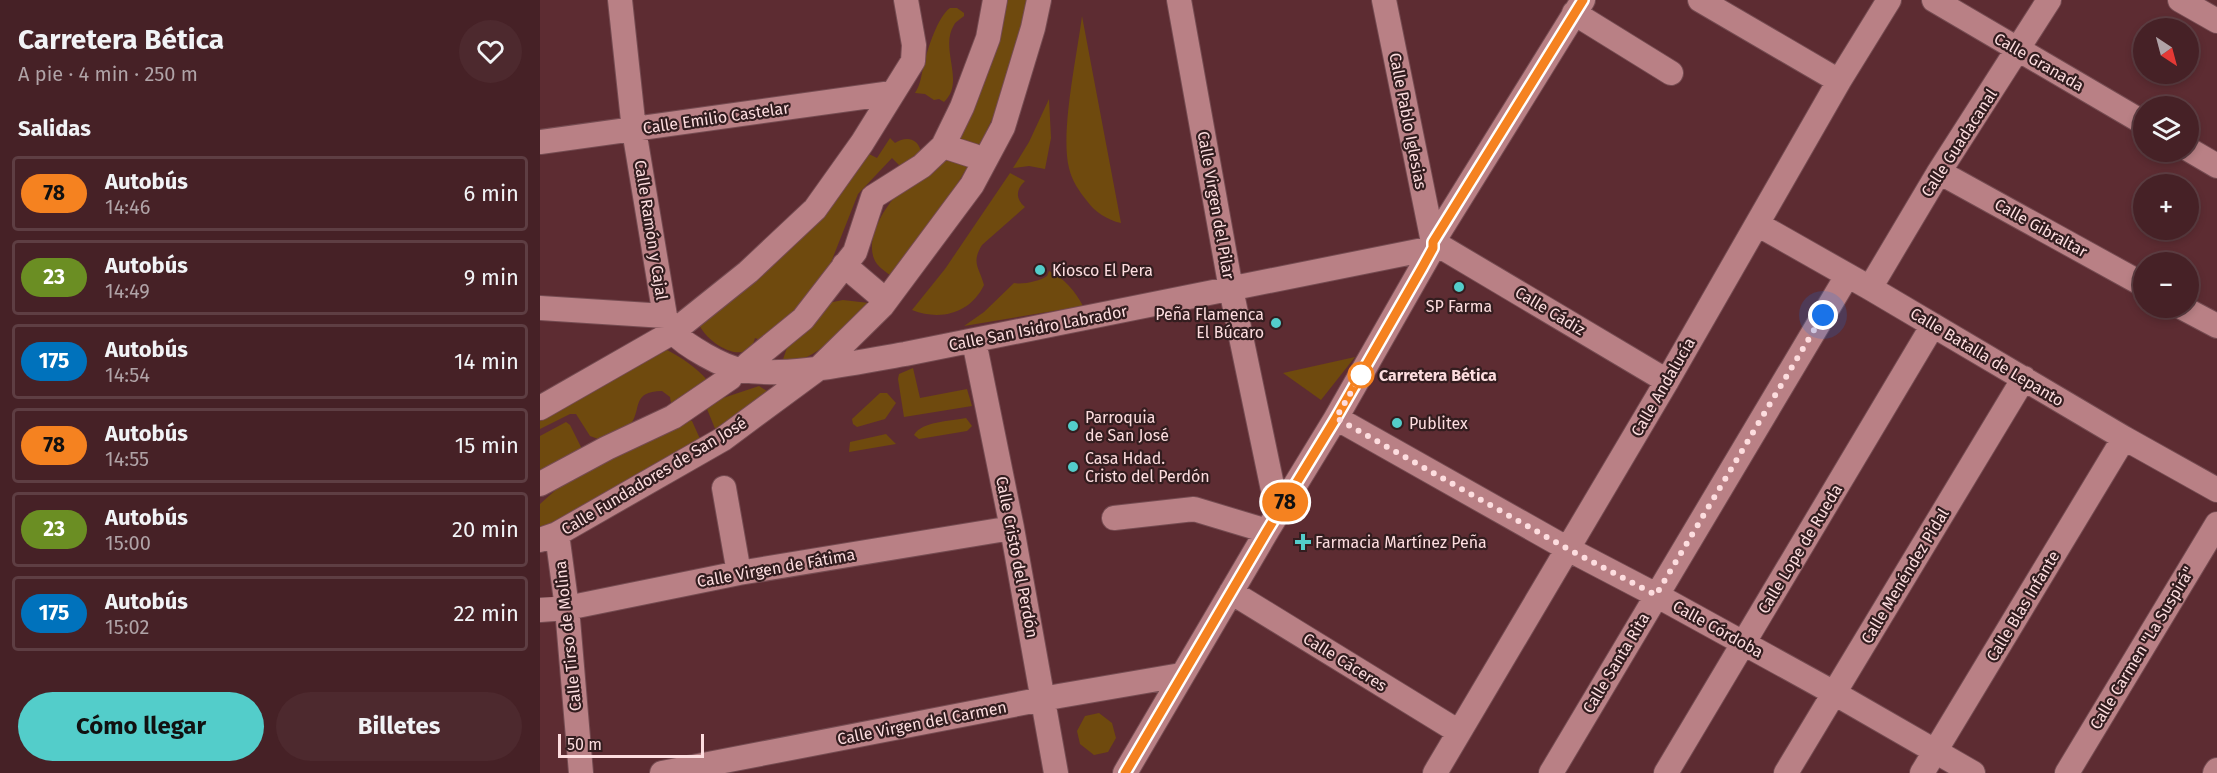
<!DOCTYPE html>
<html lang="es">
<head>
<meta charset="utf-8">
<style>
  body { margin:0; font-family:"Fira Sans",sans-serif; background:#4d292e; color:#f1f3f6; height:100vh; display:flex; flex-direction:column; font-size:22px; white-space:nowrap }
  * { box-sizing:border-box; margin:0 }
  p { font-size:20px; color:#b0a3a7 }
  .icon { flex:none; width:33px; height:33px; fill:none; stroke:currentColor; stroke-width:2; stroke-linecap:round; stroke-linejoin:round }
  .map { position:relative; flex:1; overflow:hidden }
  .sheet { display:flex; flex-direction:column; background:#462126; width:540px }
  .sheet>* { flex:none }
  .badge { padding:0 12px; border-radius:20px; font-size:21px; line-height:39px }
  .needle { width:39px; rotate:144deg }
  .tools { position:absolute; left:1593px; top:18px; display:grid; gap:12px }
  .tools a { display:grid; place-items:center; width:66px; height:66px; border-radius:50%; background:#462126; box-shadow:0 3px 9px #0003,0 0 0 2px #5e3e43; font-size:30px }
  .scale { position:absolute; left:18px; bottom:15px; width:146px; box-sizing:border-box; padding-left:6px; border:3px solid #fddddf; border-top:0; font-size:16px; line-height:21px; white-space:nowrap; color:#fddddf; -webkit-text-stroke:4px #331d1f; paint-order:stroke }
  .you { position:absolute; width:30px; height:30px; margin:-15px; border:4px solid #fff; border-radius:50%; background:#1a73e8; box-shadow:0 0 0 9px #1a73e833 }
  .map>.badge { position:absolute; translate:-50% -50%; box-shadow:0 0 0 3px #fff }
  h2 { padding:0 18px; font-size:22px; line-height:54px }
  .round { display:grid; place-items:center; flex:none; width:63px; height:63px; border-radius:32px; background:#4d292e }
  .overview { display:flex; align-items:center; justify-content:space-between; height:102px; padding:0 18px }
  h1 { font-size:28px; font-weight:700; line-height:45px }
  .action { display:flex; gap:12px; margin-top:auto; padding:12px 18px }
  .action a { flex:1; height:69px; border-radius:36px; background:#53cdca; color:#111; font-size:24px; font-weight:700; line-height:69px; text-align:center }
  .action a+a { background:#4d292e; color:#f1f3f6 }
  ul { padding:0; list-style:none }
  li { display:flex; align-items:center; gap:18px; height:75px; margin:0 12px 9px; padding:0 6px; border:3px solid #5e3e43; border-radius:6px }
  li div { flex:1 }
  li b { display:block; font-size:22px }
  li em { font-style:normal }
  li .badge { min-width:66px; font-weight:700; text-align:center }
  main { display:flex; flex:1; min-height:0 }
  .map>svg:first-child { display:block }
  .green { fill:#6f4a0e }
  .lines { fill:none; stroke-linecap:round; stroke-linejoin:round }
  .minor-casing { stroke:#754b51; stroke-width:26 }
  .minor { stroke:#b98085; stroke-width:24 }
  .line-casing { stroke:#fff; stroke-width:14 }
  .line { stroke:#f58220; stroke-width:9 }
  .walk { stroke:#fddddf; stroke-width:6; stroke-dasharray:0 10.8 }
  .poi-dot { fill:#53cdca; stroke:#331d1f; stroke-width:2 }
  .stop-dot { fill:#fff; stroke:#f58220; stroke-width:3 }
  .labels { text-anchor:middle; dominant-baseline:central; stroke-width:4.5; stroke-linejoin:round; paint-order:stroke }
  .street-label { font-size:16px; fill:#fddddf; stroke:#331d1f }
  .poi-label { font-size:16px; fill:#fddddf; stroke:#331d1f; text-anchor:start }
  .stop-label { font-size:16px; font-weight:bold; fill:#fddddf; stroke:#331d1f; text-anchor:start }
</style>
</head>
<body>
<main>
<section class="sheet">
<div class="overview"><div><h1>Carretera Bética</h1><p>A pie · 4 min · 250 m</p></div><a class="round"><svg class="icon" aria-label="heart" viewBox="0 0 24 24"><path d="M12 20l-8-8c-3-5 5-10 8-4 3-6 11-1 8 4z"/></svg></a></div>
<h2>Salidas</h2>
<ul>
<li><span class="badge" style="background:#f58220;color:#111">78</span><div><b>Autobús</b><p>14:46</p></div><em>6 min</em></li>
<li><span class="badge" style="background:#6b8e23;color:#fff">23</span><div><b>Autobús</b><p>14:49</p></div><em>9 min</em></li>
<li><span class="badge" style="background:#0072bc;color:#fff">175</span><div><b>Autobús</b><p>14:54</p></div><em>14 min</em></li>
<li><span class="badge" style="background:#f58220;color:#111">78</span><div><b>Autobús</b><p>14:55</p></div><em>15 min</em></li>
<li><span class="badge" style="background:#6b8e23;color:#fff">23</span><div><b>Autobús</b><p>15:00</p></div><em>20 min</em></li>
<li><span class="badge" style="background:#0072bc;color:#fff">175</span><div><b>Autobús</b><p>15:02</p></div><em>22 min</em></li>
</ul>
<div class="action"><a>Cómo llegar</a><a>Billetes</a></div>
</section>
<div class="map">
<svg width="1677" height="773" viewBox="0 0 1677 773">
  <rect width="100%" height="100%" fill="#5d2c32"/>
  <path class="green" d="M464,0H491L460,102L439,147L414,138Z
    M410,8H417L424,13V16C421,19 416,21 414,25C399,49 426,82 404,102L399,99L394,100L385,94L375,93C381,84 381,75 384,65C387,50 398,16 410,8Z
    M542,16L581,223C567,220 555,212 547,201C539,191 532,181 529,168C520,132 537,56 542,16Z
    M509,99L511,138L505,169L489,166L473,168L489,142Z
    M350,138L355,143C367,135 380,139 381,154L360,166L352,158L318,194L284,280L269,299L223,341L215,338C208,369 166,343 159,324L327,153L337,158Z
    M405,154L428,166L402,209L351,276C346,272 340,268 337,264C323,245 341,213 354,198Z
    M470,173L485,181C476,189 475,199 485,207L442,245C431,263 439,267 444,285C430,314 400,321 372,310L405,269Z
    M509,271C523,277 536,292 543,306L424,326L444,312L474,283C482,285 500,281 507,276Z
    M303,300L329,303C307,326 276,362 241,365L248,345L288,303Z
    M127,350C142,358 156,367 167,380L138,404L131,403L130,397L122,391C91,392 102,408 91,424C85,433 71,436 61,440L50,436L36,414H30L0,429V419L121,351Z
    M815,357L781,400L743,373Z
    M373,368L380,398L427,389L432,406L364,417L358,379L359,374Z
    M219,386L227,391V396L176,431L167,409L183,398Z
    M340,393H347L356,403L345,419L317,427L313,424L312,419Z
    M426,418L432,426L427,431L379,439L374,435C382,421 412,421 426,418Z
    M146,419L152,421L161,441L0,529V504L28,479Z
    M26,422L30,425L42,449L0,473V436Z
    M346,434L356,444L309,452L310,442Z
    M559,713L572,723L576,738L568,752L554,755L540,744L537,731L545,716Z"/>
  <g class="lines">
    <defs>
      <path id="minor" d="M80,0L94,130L125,316C127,321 130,328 133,332C146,346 183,367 201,370C249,378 317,362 365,354L893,248
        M639,0L691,289L738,514
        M844,0L893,242L1127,381
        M1160,0L1299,81
        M1394,0L1604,123
        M1640,0L1677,21
        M1034,13L1131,73
        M0,142L352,93
        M403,146L422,107L448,38L455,0
        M1648,149L1677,166
        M1399,172L1604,285
        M1217,224L1330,288L1584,438L1677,490
        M304,265L337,293
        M1330,288L1399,172L1509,0
        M0,308L125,316
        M1643,308L1677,326
        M434,341L472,528L516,773
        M208,364L263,319L315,252L333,197L382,166L403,146L434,156
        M0,408L133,332L208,272L275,209L322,143L373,61L374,45L366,0
        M796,418L1028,549L1116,595L1294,693L1433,773
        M0,484L67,448L133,417L190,378
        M184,488L199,573
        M574,518L654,509L727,531
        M17,534L27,608L41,773
        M0,540L17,534L183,439L279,368L342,306L432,185L463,127L493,28L499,0
        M691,592L919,732
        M0,610L27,608L199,573L472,528
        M122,773L519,696L641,675
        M585,773L727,531L796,418L893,248V242L1043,0
        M895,773L1127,381L1299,81L1349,0
        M1011,773L1307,276
        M1126,773L1393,325
        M1246,773L1484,378
        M1382,773L1584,438
        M1527,773L1677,524
        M1675,773L1677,770"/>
    </defs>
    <use href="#minor" class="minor-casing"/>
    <use href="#minor" class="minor"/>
  </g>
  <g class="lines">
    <defs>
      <path id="line" d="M585,773L727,531L796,418L882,268L893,248V242L1043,0"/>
    </defs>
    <use href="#line" class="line-casing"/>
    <use href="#line" class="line"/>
    <path class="walk" d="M821,375L796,418L1028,549L1116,595L1283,315"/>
  </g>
  <g class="poi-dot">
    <circle cx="500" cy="270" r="6"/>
    <circle cx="919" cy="287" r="6"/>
    <circle cx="736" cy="323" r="6"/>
    <circle cx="857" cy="423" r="6"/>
    <circle cx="533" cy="426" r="6"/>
    <circle cx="533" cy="467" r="6"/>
    <path d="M760 533h6v6h6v6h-6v6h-6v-6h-6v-6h6z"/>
  </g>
  <circle class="stop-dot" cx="821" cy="375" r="12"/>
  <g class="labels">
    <g class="street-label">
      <text transform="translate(1499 62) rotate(30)">Calle Granada</text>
      <text transform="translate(176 118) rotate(-8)">Calle Emilio Castelar</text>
      <text transform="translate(868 121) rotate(79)">Calle Pablo Iglesias</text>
      <text transform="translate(1419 143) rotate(-57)">Calle Guadacanal</text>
      <text transform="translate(676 205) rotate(80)">Calle Virgen del Pilar</text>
      <text transform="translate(1501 228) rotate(29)">Calle Gibraltar</text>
      <text transform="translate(111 230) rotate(81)">Calle Ramón y Cajal</text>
      <text transform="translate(1010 311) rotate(31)">Calle Cádiz</text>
      <text transform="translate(498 328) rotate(-11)">Calle San Isidro Labrador</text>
      <text transform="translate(1447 357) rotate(31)">Calle Batalla de Lepanto</text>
      <text transform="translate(1123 387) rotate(-60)">Calle Andalucía</text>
      <text transform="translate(114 476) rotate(-31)">Calle Fundadores de San José</text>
      <text transform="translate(1260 549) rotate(-59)">Calle Lope de Rueda</text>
      <text transform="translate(477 557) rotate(79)">Calle Cristo del Perdón</text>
      <text transform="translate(236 568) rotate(-10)">Calle Virgen de Fátima</text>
      <text transform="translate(1365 576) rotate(-59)">Calle Menéndez Pidal</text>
      <text transform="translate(1483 606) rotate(-59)">Calle Blas Infante</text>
      <text transform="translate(1178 629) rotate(29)">Calle Córdoba</text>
      <text transform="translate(28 636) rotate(-96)">Calle Tirso de Molina</text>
      <text transform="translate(1602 648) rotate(-59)">Calle Carmen "La Suspirá"</text>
      <text transform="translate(805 662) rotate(32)">Calle Cáceres</text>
      <text transform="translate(1076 663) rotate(-59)">Calle Santa Rita</text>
      <text transform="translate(382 723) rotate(-11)">Calle Virgen del Carmen</text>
    </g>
    <g class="poi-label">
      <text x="512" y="270">Kiosco El Pera</text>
      <text x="919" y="306" text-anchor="middle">SP Farma</text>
      <text x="724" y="314" text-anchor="end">Peña Flamenca<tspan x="724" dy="18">El Búcaro</tspan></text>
      <text x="545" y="417">Parroquia<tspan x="545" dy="18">de San José</tspan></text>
      <text x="869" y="423">Publitex</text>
      <text x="545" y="458">Casa Hdad.<tspan x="545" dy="18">Cristo del Perdón</tspan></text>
      <text x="775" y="542">Farmacia Martínez Peña</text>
    </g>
    <g class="stop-label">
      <text x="839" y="375">Carretera Bética</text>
    </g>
  </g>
</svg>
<div class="tools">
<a><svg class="needle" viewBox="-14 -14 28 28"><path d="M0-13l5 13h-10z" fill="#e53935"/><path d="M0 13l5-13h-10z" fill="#b0a3a7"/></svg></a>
<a><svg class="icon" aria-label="layers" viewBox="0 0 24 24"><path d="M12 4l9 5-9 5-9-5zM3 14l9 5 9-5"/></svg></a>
<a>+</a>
<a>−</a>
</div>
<div class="scale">50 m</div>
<div class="you" style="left:1283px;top:315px"></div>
<b class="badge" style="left:745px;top:502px;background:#f58220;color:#111">78</b>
</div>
</main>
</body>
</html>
